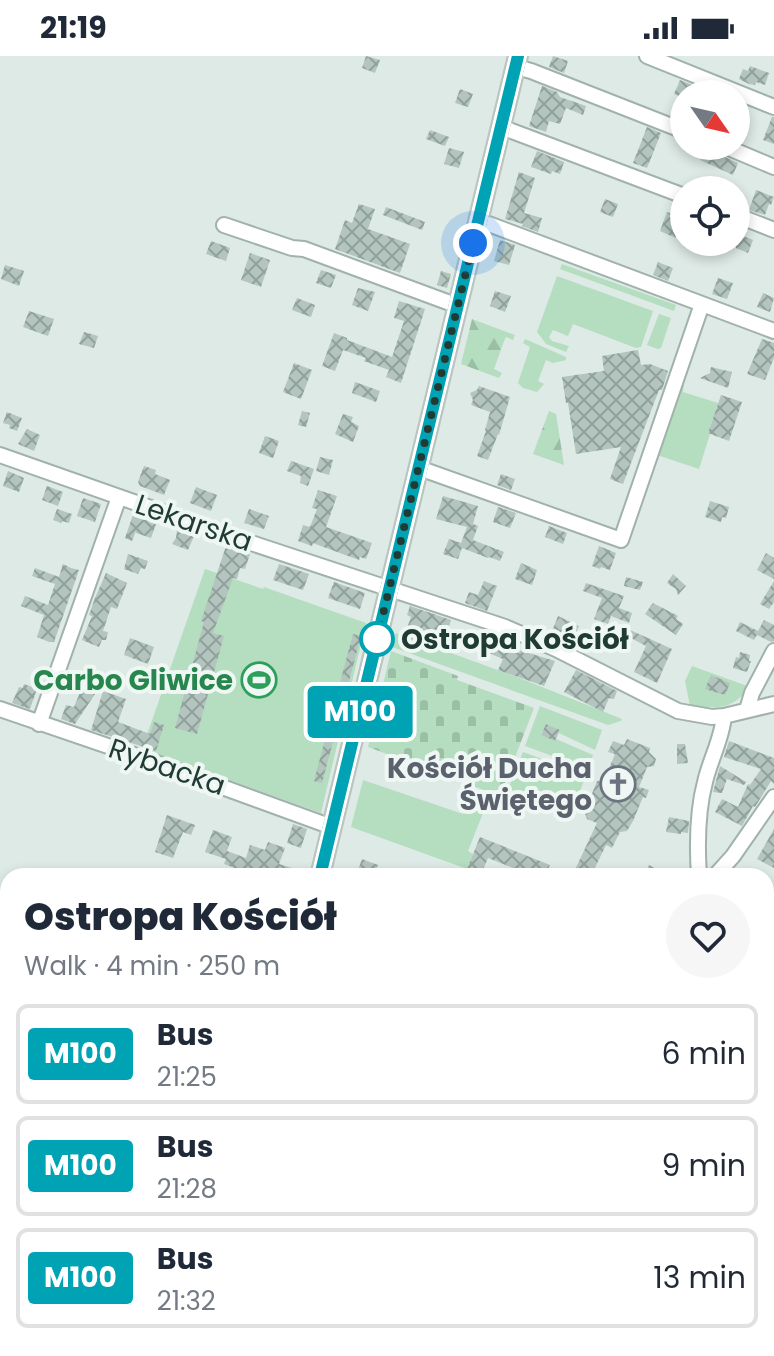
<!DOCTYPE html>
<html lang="en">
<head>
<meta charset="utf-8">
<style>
  body { margin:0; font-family:Poppins,sans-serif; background:#f6f6f7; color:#1f2937; height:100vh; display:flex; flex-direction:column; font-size:30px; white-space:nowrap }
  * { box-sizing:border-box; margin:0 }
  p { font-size:26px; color:#747a83 }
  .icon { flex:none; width:44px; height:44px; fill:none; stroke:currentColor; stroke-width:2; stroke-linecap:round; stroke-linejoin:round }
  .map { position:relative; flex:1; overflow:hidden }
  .sheet { position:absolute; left:0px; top:812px; width:774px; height:488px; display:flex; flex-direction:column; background:#fff; border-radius:24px 24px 0 0; box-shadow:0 4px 12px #0003 }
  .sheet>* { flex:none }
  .badge { padding:0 16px; border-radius:6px; font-size:28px; line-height:52px }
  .needle { width:52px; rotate:124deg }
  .controls { position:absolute; left:670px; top:24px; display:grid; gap:16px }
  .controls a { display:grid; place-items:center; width:80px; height:80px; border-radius:50%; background:#fff; box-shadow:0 4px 12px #0003; font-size:40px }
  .you { position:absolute; width:40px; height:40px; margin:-20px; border:6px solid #fff; border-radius:50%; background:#1a73e8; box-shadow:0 0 0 12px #1a73e833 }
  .map>.badge { position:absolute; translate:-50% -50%; box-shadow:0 0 0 4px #fff }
  .round { display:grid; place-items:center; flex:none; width:84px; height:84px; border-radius:42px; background:#f6f6f7 }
  .overview { display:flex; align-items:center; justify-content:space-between; height:136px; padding:0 24px }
  h1 { font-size:38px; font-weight:800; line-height:60px }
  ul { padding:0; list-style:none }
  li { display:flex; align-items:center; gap:24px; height:100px; margin:0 16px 12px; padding:0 8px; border:4px solid #e0e1e3; border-radius:12px }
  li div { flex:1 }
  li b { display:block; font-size:30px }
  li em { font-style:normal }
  li .badge { min-width:88px; font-weight:700; text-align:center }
  .status { display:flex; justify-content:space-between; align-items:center; height:56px; padding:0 40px; background:#fff; direction:ltr }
  .status svg { height:22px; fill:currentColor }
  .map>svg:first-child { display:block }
  .green { fill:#b5ddc0 }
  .forest { fill:url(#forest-firs) }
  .cemetery { fill:url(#cemetery-stones) }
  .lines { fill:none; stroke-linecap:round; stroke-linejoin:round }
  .stream { stroke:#82c6d3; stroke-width:3 }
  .building { fill:url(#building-cross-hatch) }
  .minor-casing { stroke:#a1b2ac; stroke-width:18 }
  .major-casing { stroke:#bcc4c2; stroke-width:22 }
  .minor { stroke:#fff; stroke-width:14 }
  .major { stroke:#60a291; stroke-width:18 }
  .line-casing { stroke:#fff; stroke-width:18 }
  .line { stroke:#00a3b4; stroke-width:12 }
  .walk { stroke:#1f3b33; stroke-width:8; stroke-dasharray:0 14.4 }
  .stop-dot { fill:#fff; stroke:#00a3b4; stroke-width:4 }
  .labels { text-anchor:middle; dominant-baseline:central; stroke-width:8; stroke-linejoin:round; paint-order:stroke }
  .street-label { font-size:28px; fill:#1f3b33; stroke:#eef7f3 }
  .stop-label { font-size:28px; font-weight:bold; fill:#1f3b33; stroke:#eef7f3; text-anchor:start }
  .leisure-label { font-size:28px; font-weight:bold; fill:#27864d; stroke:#eef7f3; text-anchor:end }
  .worship-label { font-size:28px; font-weight:bold; fill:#5b616d; stroke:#eef7f3; text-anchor:end }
</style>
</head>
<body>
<div class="status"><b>21:19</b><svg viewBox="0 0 49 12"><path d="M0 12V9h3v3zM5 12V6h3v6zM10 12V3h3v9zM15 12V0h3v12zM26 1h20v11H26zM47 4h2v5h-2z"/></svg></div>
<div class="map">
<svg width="774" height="1300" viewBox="0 0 774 1300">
  <defs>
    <pattern id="forest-firs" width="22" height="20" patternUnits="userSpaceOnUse" patternTransform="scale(2)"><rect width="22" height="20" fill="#b5ddc0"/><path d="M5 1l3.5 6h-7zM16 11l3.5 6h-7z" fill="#9bbfa5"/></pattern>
    <pattern id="cemetery-stones" width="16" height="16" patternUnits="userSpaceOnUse" patternTransform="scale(2)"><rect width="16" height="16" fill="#b5ddc0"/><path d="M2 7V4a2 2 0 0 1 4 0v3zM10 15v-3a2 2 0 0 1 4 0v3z" fill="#9bbfa5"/></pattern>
    <pattern id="building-cross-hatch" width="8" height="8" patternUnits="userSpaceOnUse" patternTransform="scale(2)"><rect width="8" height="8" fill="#b3c5be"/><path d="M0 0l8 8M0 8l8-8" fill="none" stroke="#91a19b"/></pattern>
  </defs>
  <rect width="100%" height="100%" fill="#deeae5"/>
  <path class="green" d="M562,208L676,249L674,255L560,213Z
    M557,220L653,255L641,291L636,292L573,268L568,280L553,274L549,281L552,285L569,290L566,296L546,288L537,276Z
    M659,258L671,262L661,292L658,293L647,289Z
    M525,283L566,301V304L553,307L546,304L538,325L544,328L537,336L523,332L518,327L530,291L523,287Z
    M681,327L684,328L683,336L718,347L708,377L710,378L699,413L654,398Z
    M205,513L263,533L264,531L366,567L321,757L142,693Z
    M396,577L517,621L622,663L621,665L608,669L392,591Z
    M692,610L750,631C729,656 720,651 690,650L685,625Z
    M540,650L602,674L595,694L559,677L560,674L546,668L541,678L555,685L556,683L593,699L588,713L525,690Z
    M523,696L586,719L574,751L508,733Z
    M363,724L463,758L469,746L485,752L468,795L473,798L467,813L351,771Z
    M521,1292H611L608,1300H517Z"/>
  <path class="forest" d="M472,263L515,279L513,284L506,281L504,285L494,313L502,317L499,322L461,308Z
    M549,355L556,358L564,409L533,398Z"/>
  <path class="cemetery" d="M391,595L458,620L457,624L534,652L500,740L368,691Z"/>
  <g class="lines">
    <path class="stream" d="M655,1298L658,1300
      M522,1300L527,1292"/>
  </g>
  <path class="building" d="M366,0L380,4L375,17L362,12Z
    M553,0L568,5L564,17L549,11Z
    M750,10L769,17L765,29L756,26L755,29L749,28L739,23L743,13L748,15Z
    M680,24L701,33L699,38H684V42L674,38Z
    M542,30L557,36L560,41L586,50L583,59L566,52L560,68L549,65L546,76L529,70Z
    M460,33L473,38L468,51L455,47Z
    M772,61H774V88L763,84Z
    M647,71L661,77L647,112L633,107Z
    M430,74L449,81L445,90L426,83Z
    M706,90L715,94L720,99L738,107L733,119L700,104Z
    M449,92L464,96L459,112L444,108Z
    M537,95L564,106L560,118L552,115L551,118L531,111Z
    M519,116L535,122L524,157L542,162L538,176L522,170L523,168L505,163Z
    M756,134L774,141L771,149L769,148L765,159L749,154Z
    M605,143L618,148L613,161L600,156Z
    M359,148L375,153L368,173L410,188L400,217L335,193L345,164L352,167Z
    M386,151L425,166L422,174L383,159Z
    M667,156L684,162V181L677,178L676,182L660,175Z
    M736,177L753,184L748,197L736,192Z
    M500,184L515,189L509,209L494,205Z
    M211,185L230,192L226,205L206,198Z
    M250,197L270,204L261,231L241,224Z
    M658,206L673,212L668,225L653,219Z
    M5,209L24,215L19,230L1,223Z
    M321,214L336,219L331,232L316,227Z
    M441,215L451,218L447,232L437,229Z
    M718,222L733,227L727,243L712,238Z
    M358,232L375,236L368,255L352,249Z
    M495,235L511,240L505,256L490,250Z
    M763,237L774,242L770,256L757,251Z
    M297,242L315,249L311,261L292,254Z
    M399,245L425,253L401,327L386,321L389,314L364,305L366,302L343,294L335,315L322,310L334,277L347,282V284L392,301L404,265L394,262Z
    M29,255L54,263L48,280L23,271Z
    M84,276L98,280L94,292L79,288Z
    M762,283L774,287V302L765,324L747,318Z
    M638,294L641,309L650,308L668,315L662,334H659L623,428L610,423L621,391L576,398L568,347H566L562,321L604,315L602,300Z
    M294,307L312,314L301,343L283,336Z
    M711,311L732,316L728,332L700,322L710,317Z
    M355,326L380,335L376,346L352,337Z
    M479,330L510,341L499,379L498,378L488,404L477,400L486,375L485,374L490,356L471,349L473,344L470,337L477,334Z
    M721,339L742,346L729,385L708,377Z
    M302,355L310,357L306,371L298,369Z
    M7,356L22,362L17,375L9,372L10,369L3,367Z
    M343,358L353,361L351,366L359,370L353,386L335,378Z
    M27,373L40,379L34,395L18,388Z
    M265,380L279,385L273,402L259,397Z
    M320,401L333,404L329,419L316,415Z
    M291,405L314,413L308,430L300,427L301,420L287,415Z
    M144,410L156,414L155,418L170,424L164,439L140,430L138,426Z
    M8,415L24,422L19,436L3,430Z
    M501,418L515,423L511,434L497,429Z
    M47,430L63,436L58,450L42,444Z
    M196,431L217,439L211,455L190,447Z
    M318,434L337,440L326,471L372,487L366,503L360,501L359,504L318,489L313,487L312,490L298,485L303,469L310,471L317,453L312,452Z
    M443,440L478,450L473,468L478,470L473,484L504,496L500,505L489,501L488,502L462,492L458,503L443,498L449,483L461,487L467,471L436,463Z
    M83,442L101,448L95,466L77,460Z
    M710,445L729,451L726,462L722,461L721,466L705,461Z
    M498,451L516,457L510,472L493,466Z
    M57,453L72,458L69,467L62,465L61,467L53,464Z
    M249,453L269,460L264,473L244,467Z
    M133,459L156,468L151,482L136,477V475L132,485L125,482Z
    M549,470L567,477L563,488L545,481Z
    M177,474L194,480L188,494L172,488L176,482Z
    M226,490L250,498L245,513L240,512L237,523L233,522L213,577L224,580L197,678L175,672L204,566L201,565Z
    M599,490L616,497L610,514L601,511L600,513L592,510Z
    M766,497L774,502V523L757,514Z
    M128,498L148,505L145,513L141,512L138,518L124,513Z
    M521,507L537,514L532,529L515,523Z
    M63,508L71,512L79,514L54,586H49L37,581L44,559L21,550L25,540L48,549L55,528L32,520L35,512L59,521Z
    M279,508L309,518L303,534L273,524Z
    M106,517L127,527L117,553L111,551L103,575L108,576L106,584H102L99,591L82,584L92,560L89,559L95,542Z
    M673,518L686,530L678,539L676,533L667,527Z
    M626,521L643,526L640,534L624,530Z
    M484,525L497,530L487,555L465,547L469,536L478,539Z
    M774,525V546L769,553L760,548Z
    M334,526L365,537L360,553L328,542Z
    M586,527L624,540L619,552L632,557L629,567L611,560L608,568L594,563L602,542L583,535Z
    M653,547L678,560L676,563L683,568L676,579L645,558Z
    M410,550L451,564L446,581L431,576L426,588L404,580L411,561L407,559Z
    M558,560L579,570L573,582L567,579L566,581L552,575Z
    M764,564L774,569V585L771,586L757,579L754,584L736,575L740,566L758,575Z
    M628,573L672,593L657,627L634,616L646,590L625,579Z
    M492,577L504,582L502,589L555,605L544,630L498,614L503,603L484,595Z
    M353,578L361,580L322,727L314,725Z
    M130,582L154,591L148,608L124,599Z
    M740,596L750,599L749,605H751L747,616L733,612L736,601L739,602Z
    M576,614L617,635L614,643L609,642L603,656L564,636Z
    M711,619L730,627L725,639L705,633Z
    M24,628L37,633L30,653L12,647L19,631L23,632Z
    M81,634L95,638L75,668L61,663L66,649L74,651Z
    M103,635L126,643L118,666L150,678L154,666L164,669L156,695L91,674Z
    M546,668L560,674L555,685L541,679Z
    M627,683L650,692L649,696L656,703L654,710L647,711L639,731L649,734L646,742L643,741L633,765L627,775L620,776L612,792L606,789L591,820H572L597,767L587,763L582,750L588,748L597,725H599L602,718L606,720L615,698L608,696L613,685L624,689Z
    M729,685L774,702V728L771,725L755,751L753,750L742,770L715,756L722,743L738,751L748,728L750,729L761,713L724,701Z
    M677,688H685L688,707L677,708Z
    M720,710L746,726L744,729L727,723L722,737L713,736Z
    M167,759L195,769L191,779L183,776L173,802L155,796Z
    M669,761L689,765L688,777L681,776V778L666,776Z
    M293,768L307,773L301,792L287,787Z
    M774,773V812L757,803Z
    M213,774L232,781L227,795L246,802L250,789L265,794L268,786L285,792L279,808L295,813L293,820H247L248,817L224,808L226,803L205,796Z
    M480,781L550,809L545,820H533L488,802L481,818L467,813Z
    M362,803L378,809L374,820H365L357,817Z
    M649,809L669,820H650L645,817Z"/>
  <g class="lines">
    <defs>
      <path id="minor" d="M647,0L774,51
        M516,11L531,15L684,75
        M501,71L684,140
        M724,90L774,111
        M736,159L774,174
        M478,164L774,275
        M224,169L292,192L304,193L458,250
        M0,399L236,482L505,571L556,593L678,655L712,661L724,660L774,648
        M419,412L621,484L702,248
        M0,653L137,700L332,771
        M747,654L752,637L774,595
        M39,668L119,441
        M699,820C697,790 697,756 705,726C710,704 722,683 724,660
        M715,820L733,800L774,741
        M624,1292L642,1300
        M404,1300L410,1292"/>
      <path id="major" d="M320,820L518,0
        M141,1300L144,1292"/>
    </defs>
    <use href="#minor" class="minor-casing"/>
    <use href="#major" class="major-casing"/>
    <use href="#minor" class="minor"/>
    <use href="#major" class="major"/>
  </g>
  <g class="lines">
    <defs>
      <path id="line" d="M320,820L518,0"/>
    </defs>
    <use href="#line" class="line-casing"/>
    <use href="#line" class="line"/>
    <path class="walk" d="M377,583L473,187"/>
  </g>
  <defs>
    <symbol id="stadium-ring" viewBox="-11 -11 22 22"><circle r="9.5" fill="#eef7f3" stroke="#2e9e5b" stroke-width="1.5"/><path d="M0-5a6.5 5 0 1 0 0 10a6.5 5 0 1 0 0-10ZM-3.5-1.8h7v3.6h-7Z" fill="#2e9e5b"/></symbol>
    <symbol id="church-ring" viewBox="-11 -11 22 22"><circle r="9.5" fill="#eef7f3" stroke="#6b7280" stroke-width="1.5"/><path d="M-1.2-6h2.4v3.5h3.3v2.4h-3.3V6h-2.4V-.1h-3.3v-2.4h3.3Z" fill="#6b7280"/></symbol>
  </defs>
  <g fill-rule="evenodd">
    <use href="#stadium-ring" x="239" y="604" width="40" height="40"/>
    <use href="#church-ring" x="598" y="708" width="40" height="40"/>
  </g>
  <circle class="stop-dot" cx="377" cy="583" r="16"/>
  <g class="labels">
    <g class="street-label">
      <text transform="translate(194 467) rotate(19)">Lekarska</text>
      <text transform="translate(167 711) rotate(19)">Rybacka</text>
    </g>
    <g class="stop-label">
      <text x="401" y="583">Ostropa Kościół</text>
    </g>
    <g class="leisure-label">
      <text x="233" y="624">Carbo Gliwice</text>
    </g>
    <g class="worship-label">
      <text x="592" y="712">Kościół Ducha<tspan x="592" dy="32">Świętego</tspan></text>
    </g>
  </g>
</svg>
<div class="controls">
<a><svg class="needle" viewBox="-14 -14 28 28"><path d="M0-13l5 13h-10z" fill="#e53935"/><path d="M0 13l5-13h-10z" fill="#747a83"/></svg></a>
<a><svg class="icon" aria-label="locate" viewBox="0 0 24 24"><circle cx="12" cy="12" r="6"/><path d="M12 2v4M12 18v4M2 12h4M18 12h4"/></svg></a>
</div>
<div class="you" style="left:473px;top:187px"></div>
<b class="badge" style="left:360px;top:656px;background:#00a3b4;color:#fff">M100</b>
<section class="sheet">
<div class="overview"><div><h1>Ostropa Kościół</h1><p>Walk · 4 min · 250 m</p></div><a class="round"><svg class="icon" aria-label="heart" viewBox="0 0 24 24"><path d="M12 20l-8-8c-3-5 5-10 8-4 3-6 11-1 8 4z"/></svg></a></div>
<ul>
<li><span class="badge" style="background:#00a3b4;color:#fff">M100</span><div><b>Bus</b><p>21:25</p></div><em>6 min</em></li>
<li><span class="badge" style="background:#00a3b4;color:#fff">M100</span><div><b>Bus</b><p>21:28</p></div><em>9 min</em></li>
<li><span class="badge" style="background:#00a3b4;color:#fff">M100</span><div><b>Bus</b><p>21:32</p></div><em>13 min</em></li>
</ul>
</section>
</div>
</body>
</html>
